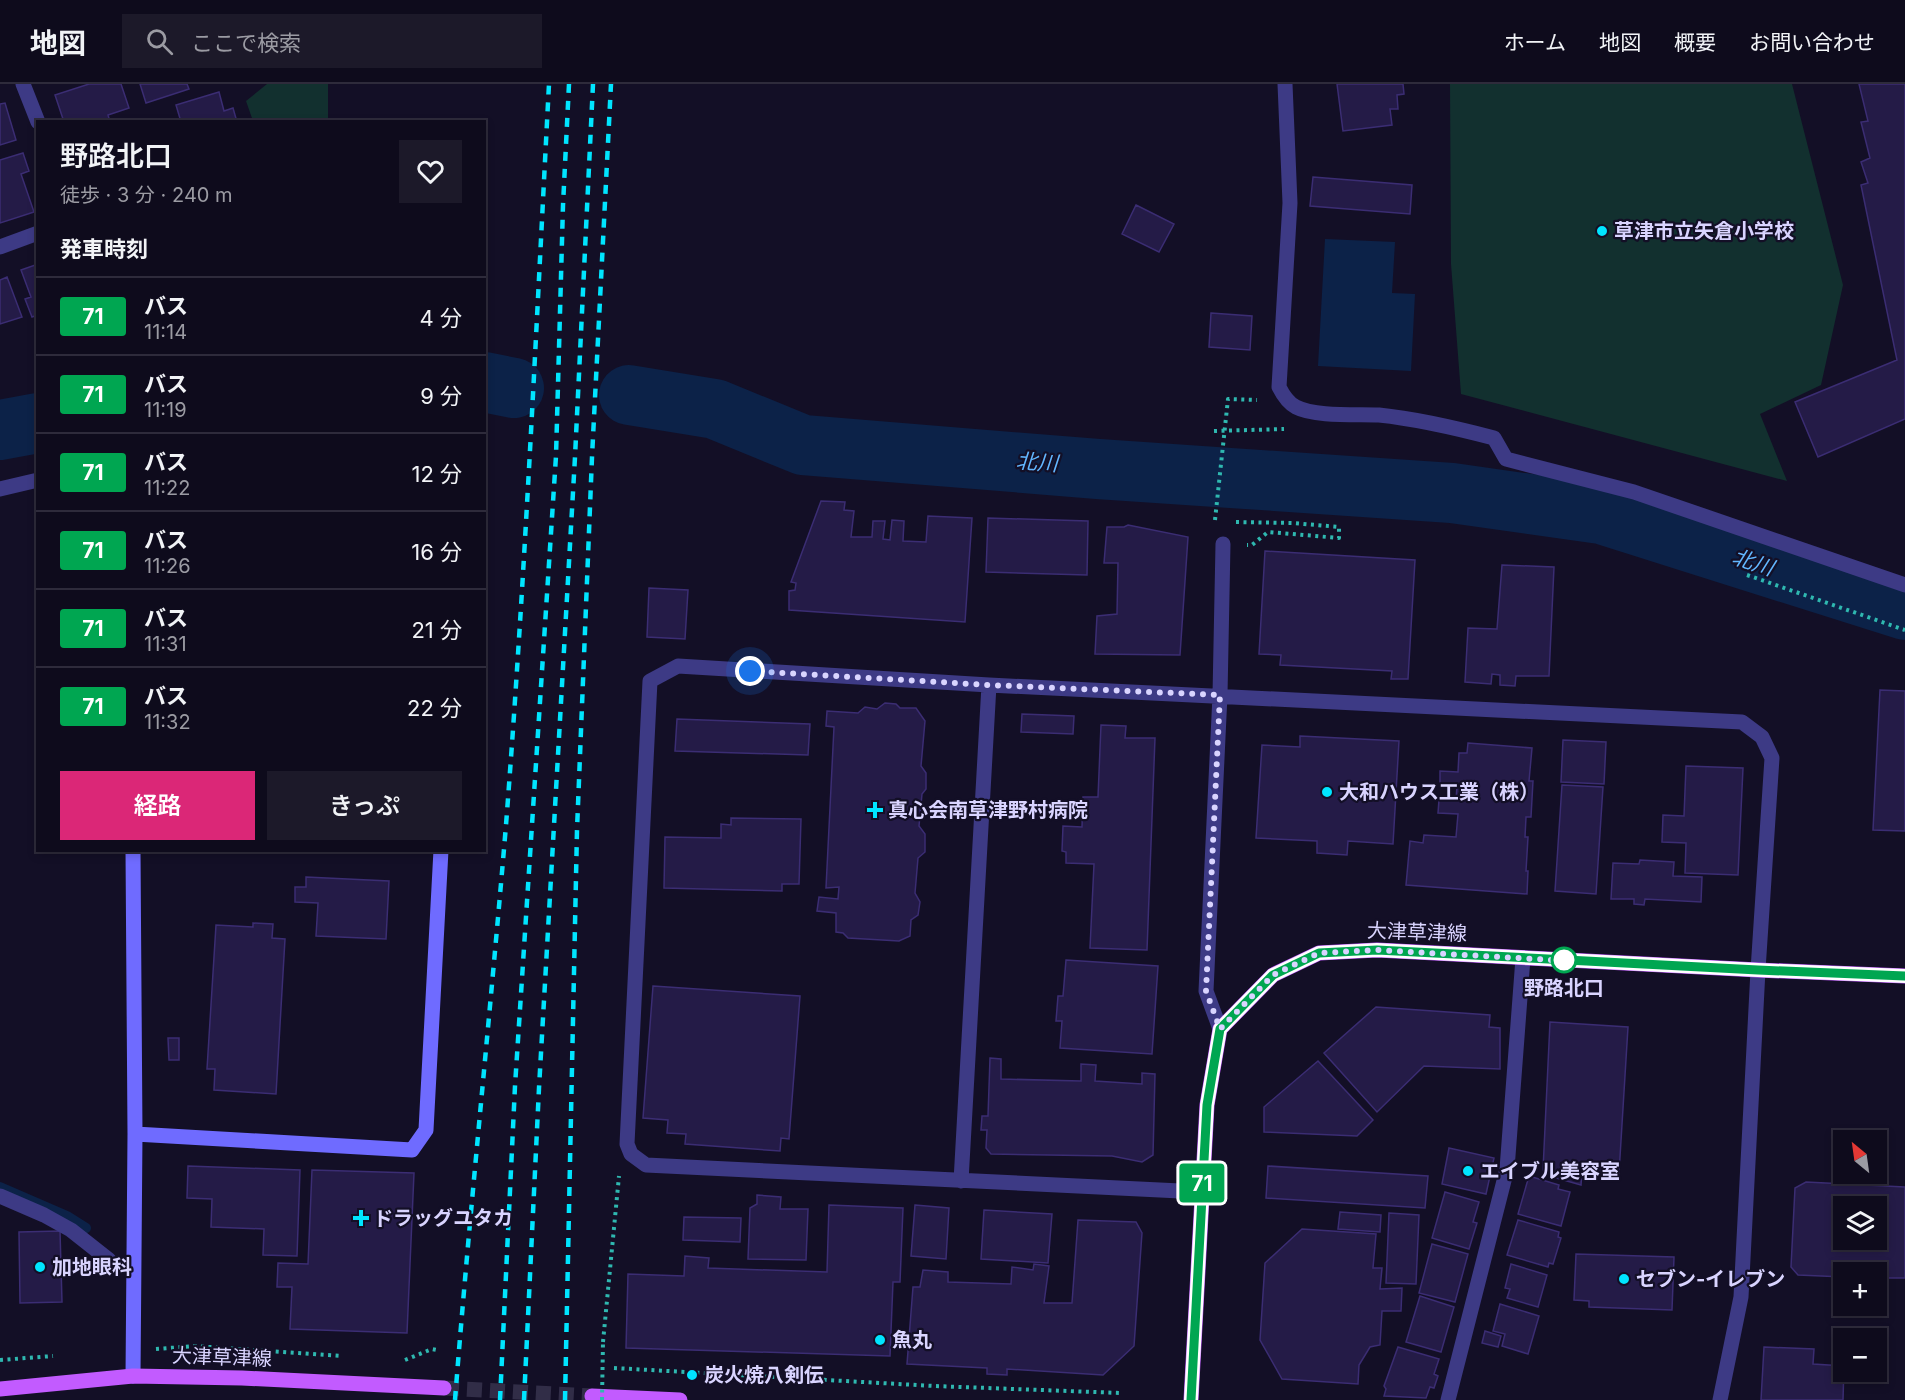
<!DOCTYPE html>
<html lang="ja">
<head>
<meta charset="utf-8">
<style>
  body { margin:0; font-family:Inter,"Noto Sans JP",sans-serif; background:#1c1929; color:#f1f3f6; height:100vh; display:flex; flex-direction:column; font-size:22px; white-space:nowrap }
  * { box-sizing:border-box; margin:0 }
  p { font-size:20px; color:#9b9ba3 }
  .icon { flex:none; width:33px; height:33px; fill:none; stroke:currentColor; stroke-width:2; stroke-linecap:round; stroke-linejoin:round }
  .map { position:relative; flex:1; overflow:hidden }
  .side { position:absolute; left:36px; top:36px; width:450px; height:732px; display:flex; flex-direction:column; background:#0e0b1c; border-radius:0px; box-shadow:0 3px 9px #0003,0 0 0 2px #2e2b3b }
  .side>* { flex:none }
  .badge { padding:0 12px; border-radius:4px; font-size:21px; line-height:39px }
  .needle { width:39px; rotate:331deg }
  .fabs { position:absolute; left:1833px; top:1046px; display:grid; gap:12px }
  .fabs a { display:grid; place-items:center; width:54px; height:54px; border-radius:0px; background:#0e0b1c; box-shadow:0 3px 9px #0003,0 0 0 2px #2e2b3b; font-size:30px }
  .you { position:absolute; width:30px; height:30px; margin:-15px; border:4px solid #fff; border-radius:50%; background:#1a73e8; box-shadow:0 0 0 9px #1a73e833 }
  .map>.badge { position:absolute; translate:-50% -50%; box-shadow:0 0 0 3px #fff }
  h2 { padding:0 24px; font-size:22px; line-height:54px }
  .round { display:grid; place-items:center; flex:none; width:63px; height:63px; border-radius:0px; background:#1c1929 }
  .summary { display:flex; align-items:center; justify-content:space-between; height:102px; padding:0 24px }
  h1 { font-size:28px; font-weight:600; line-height:45px }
  .cta { display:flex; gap:12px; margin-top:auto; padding:12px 24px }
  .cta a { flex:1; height:69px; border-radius:0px; background:#db2777; color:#fff; font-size:24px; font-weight:600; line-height:69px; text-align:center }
  .cta a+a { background:#1c1929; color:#f1f3f6 }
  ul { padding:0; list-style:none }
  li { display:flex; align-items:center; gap:18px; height:78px; padding:0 24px; border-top:2px solid #2e2b3b }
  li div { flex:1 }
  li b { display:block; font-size:22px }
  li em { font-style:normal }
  li .badge { min-width:66px; font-weight:700; text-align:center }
  header { display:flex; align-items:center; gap:36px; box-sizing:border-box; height:84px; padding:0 30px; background:#0e0b1c; border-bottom:2px solid #2e2b3b }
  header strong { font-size:28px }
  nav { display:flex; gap:33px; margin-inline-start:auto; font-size:21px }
  .search { width:420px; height:54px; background:#1c1929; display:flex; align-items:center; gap:15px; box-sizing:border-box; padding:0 21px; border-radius:0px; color:#9b9ba3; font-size:22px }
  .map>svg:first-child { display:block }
  .green { fill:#12302f }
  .water { fill:#0c2248 }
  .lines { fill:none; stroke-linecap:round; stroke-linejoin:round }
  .stream { stroke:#0c2248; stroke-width:10 }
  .river { stroke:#0c2248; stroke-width:60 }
  .building { fill:#241b47; stroke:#3b2d73; stroke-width:1.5; fill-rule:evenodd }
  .primary-tunnel { stroke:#312d47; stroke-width:15; stroke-dasharray:15 8; stroke-linecap:butt }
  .path { stroke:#2fb8b0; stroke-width:4; stroke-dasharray:3 4.5; stroke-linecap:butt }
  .lane { stroke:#3d3a85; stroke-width:15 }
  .street { stroke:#3d3a85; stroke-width:15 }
  .secondary { stroke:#6f6bff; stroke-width:15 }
  .primary { stroke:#c25bff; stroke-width:15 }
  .rail { stroke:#00e5ff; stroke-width:4.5; stroke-dasharray:9 8; stroke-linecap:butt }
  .path-bridge { stroke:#2fb8b0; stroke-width:4; stroke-dasharray:3 4.5; stroke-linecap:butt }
  .line-casing { stroke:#fff; stroke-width:14 }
  .line { stroke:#00a651; stroke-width:9 }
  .walk { stroke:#d9d4ff; stroke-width:6; stroke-dasharray:0 10.8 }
  .poi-dot { fill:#00e5ff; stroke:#130f26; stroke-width:2 }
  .stop-dot { fill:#fff; stroke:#00a651; stroke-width:3 }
  .labels { text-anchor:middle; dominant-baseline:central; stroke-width:4.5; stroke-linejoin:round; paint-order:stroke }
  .poi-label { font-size:20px; font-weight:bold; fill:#d9d4ff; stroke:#130f26; text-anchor:start }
  .street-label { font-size:20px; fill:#d9d4ff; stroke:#130f26 }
  .stop-label { font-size:20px; font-weight:bold; fill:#d9d4ff; stroke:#130f26 }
  .water-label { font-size:21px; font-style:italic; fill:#62b6ff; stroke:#130f26 }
</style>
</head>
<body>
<header>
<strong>地図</strong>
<div class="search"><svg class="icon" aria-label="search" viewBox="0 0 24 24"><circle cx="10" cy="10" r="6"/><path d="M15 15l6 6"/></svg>ここで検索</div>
<nav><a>ホーム</a><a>地図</a><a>概要</a><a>お問い合わせ</a></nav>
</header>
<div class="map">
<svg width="1905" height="1316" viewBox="0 0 1905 1316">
  <rect width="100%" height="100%" fill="#130f26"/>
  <path class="green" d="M267,0H328V37H253L246,17Z
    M1450,0H1792L1843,201L1821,301L1760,330L1787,397L1461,310L1451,180Z"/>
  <path class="water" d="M1325,155L1395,158L1392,209L1415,210L1411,287L1318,282Z"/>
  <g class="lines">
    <path class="stream" d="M0,1103L67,1132L86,1144"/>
    <path class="river" d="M484,298L514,304
      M629,311L715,325L803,361L1098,385L1452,409L1601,430L1905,526
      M0,346L38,339"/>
  </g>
  <path class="building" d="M89,0H121L129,24L108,31L110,38H64L55,11Z
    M140,0H187L189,5L146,19Z
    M1337,0H1403L1404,10L1397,11L1398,25H1390L1392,41L1343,47Z
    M1859,0H1905V335L1818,373L1795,318L1897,276L1861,101L1868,99L1861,78L1870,74L1861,38L1868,37Z
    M219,8L224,27L233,24L237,38H181L176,21Z
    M5,19L16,56L0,61V20Z
    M23,69L29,87L21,90L34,128L0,139V76Z
    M1313,93L1412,101L1410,130L1310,122Z
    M1136,121L1174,140L1159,168L1122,150Z
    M38,180V231L32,233L25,215L31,213L21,186Z
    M7,193L22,233L0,240V196Z
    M1211,229L1252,232L1250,266L1209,263Z
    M821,417L845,418L844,426L854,427L851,453H872L873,437H885L883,455L890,456L892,436L904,437L903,457L926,458L928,432L972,434L965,538L789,526V507L795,506L796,499L791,498Z
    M988,434L1088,437L1087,491L986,488Z
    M1128,441L1188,453L1180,571L1095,570L1097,532L1117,530L1118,479H1104L1107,443H1124Z
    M1265,467L1415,476L1408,595H1391L1392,587L1280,581L1281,571L1259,570Z
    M1502,481L1554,483L1549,592H1516L1515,602L1500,601V591L1492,590L1491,600L1465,598L1468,544L1497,545Z
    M649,504L688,506L685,555L647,553Z
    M1880,606L1905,607V747L1873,746Z
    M885,619L896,620L900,624H916L925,637L921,682L926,689V705L922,710L919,742L925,750V768L918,774L915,809L920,818L918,831L911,836L910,852L899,857L848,854L843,849L836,848V829L817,827L819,813L838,815L839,803L826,804L834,643L826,642L827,627L858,629L865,623L877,625Z
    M1022,630L1074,632L1073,650L1021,648Z
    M677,635L810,640L808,671L675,667Z
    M1101,641L1126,642L1125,654H1155L1147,866L1090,864L1094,780L1066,779V768L1062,767L1063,742L1082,743L1083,713H1098Z
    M1300,652L1399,657L1393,760L1348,757L1347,771L1317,769V757L1256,754L1262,661L1300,663Z
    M1563,656L1606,658L1604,700L1561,698Z
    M1468,659L1532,664L1529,697H1533L1531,733H1526L1525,753H1528L1526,787H1528L1527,810L1406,801L1410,757L1423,759L1424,751L1456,753L1458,730L1438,729L1439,716H1456L1457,702L1440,701V687L1458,688L1459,669H1467Z
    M1686,682L1743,684L1738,791L1685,789L1686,759L1662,758L1663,731L1684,732Z
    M1562,701L1603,703L1596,810L1555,807Z
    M731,734L801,735L799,800H782V807L664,804L665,753L721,754V740L731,741Z
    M1640,776L1674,778L1673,792L1702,793L1701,818L1645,815L1644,821L1634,820V815H1611L1613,779L1639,780Z
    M306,793L389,797L386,855L316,852L318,819L295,818V803H306Z
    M253,839L273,840L272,854L285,855L276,1010L214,1006L215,985H207L216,841L253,843Z
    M1066,876L1158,882L1152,970L1060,964L1062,937H1056L1058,912H1063Z
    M653,902L800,912L789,1055L781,1054L780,1067L685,1060L686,1050L667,1049L668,1036L643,1034Z
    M1376,923L1490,931L1489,943L1500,944V985L1424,982L1377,1028L1324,969Z
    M1550,938L1628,943L1619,1089L1582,1088L1581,1101L1549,1092V1087L1543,1086Z
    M168,954H179V976H169Z
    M990,974L1001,975V995L1081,997V980L1096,981L1095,997L1142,1000V989L1155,990L1153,1071L1142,1078L1112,1072L991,1070L986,1064L987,1046H981L982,1032H988Z
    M1318,977L1373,1036L1357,1052L1264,1048V1023Z
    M1449,1064L1494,1074L1486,1110L1442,1100Z
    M188,1082L300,1086L297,1172L263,1171L264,1145L211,1143L212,1115L187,1114Z
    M1268,1082L1428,1092L1425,1124L1266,1114Z
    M312,1086L414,1089L407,1249L290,1245L292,1203H277L278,1179L308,1180Z
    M1529,1092L1559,1101L1558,1105L1570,1108L1561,1142L1518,1130Z
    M1806,1098L1905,1103V1194H1876V1188H1844V1193L1798,1191L1791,1183L1795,1104ZM1844,1122H1876V1155H1844Z
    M1445,1108L1479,1118L1473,1138L1477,1139L1469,1165L1432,1154Z
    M757,1111L781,1113L780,1125H808L806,1176L748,1175L750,1124L757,1120Z
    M829,1121L903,1124L900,1198H893L890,1272L626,1264L628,1190L684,1192L685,1172L709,1174L708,1184L827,1188Z
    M915,1121L949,1124L946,1175L911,1172Z
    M984,1126L1052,1130L1048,1179L981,1175Z
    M1340,1128L1381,1131L1380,1148L1338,1145Z
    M1389,1129L1419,1131L1416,1200L1386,1199Z
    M684,1133L741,1134L740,1158L683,1156Z
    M1078,1136L1136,1138L1142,1149L1134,1262L1103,1291L1007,1285V1291L987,1290V1284L907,1280L913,1203H920L923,1186L948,1188V1198L1011,1200L1012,1183L1033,1186L1034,1180L1049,1182L1044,1219H1072Z
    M1518,1136L1559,1148L1558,1153L1561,1154L1553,1180L1549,1179L1548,1183L1507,1171Z
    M1302,1145L1376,1150L1373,1184H1382L1380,1205L1402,1204L1401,1227H1382L1380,1261L1370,1263L1359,1281L1358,1300L1282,1295L1260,1256L1265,1179Z
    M60,1147L62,1218L20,1219L19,1148Z
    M1432,1160L1468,1170L1455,1218L1419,1209Z
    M1576,1170L1674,1173L1672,1226L1589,1223V1217L1574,1216Z
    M1511,1180L1547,1191L1538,1223L1507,1214L1510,1205L1505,1204Z
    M1420,1212L1454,1223L1441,1268L1406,1258Z
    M1500,1220L1539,1232L1528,1270L1502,1262L1505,1250L1493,1247Z
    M1485,1247L1501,1252L1498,1263L1482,1259Z
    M1398,1263L1439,1275L1434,1290L1438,1292L1434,1304L1430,1303L1426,1314L1384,1312L1386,1305L1384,1302Z
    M1764,1263L1814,1265L1813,1280L1844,1282L1843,1316H1761Z"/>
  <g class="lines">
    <path class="primary-tunnel" d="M444,1304L592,1312"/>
    <path class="path" d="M1214,347L1284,345
      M1215,436L1228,315L1257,316
      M1236,438L1293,439L1339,443V454L1268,448L1252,461H1247
      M1747,491L1905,546
      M603,1258L619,1092
      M156,1265L195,1262L343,1272
      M0,1276L53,1272
      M405,1276L432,1265L437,1266
      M614,1284L934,1302L1121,1309"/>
    <path class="lane" d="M0,1112L44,1131L71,1146L109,1176"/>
    <path class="street" d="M23,0L38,38
      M1285,0L1290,119L1279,303C1283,311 1288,319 1296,323C1315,333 1357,330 1379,331C1418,335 1456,344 1494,354L1506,375L1634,408L1905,501
      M0,163L38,149
      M0,405L38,396
      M1220,945L1206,907L1220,611L1223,460
      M961,1097L989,601
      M1201,1108L646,1081L631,1070L627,1060L650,597L678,582L989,601L1742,638L1762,653L1772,674L1758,886L1741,1213L1720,1316
      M1448,1316L1507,1085L1523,874"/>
    <path class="secondary" d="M133,766L135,1050L133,1292
      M135,1050L412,1066L426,1046L441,766"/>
    <path class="primary" d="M0,1305L133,1292L242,1294L444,1304
      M592,1312L680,1316
      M1191,1316L1207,1021L1220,945L1273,891L1319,869L1377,866L1758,886L1905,892"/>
    <path class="rail" d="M455,1316C470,1124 490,933 506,741C525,495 536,247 549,0
      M500,1316L515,1002L556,372L563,121L569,0
      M524,1316L539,1004L575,373L593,0
      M565,1316L577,746L592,373L611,0"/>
    <path class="path-bridge" d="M602,1316L603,1258"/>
  </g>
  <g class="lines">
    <defs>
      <path id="line" d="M1191,1316L1207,1021L1220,945L1273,891L1319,869L1377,866L1758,886L1905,892"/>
    </defs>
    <use href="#line" class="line-casing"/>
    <use href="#line" class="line"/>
    <path class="walk" d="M750,587L989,601L1220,611L1206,907L1220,945L1273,891L1319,869L1377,866L1570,877L1564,876"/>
  </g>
  <g class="poi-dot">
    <circle cx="1602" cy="147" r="6"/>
    <circle cx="1327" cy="708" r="6"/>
    <path d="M872 717h6v6h6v6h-6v6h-6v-6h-6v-6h6z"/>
    <circle cx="1468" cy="1087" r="6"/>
    <path d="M358 1125h6v6h6v6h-6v6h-6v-6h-6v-6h6z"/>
    <circle cx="40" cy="1183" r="6"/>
    <circle cx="1624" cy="1195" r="6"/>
    <circle cx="880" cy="1256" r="6"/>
    <circle cx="692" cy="1291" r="6"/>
  </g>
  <circle class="stop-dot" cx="1564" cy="876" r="12"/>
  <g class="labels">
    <g class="poi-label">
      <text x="1614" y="147">草津市立矢倉小学校</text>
      <text x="1339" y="708">大和ハウス工業（株）</text>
      <text x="888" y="726">真心会南草津野村病院</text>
      <text x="1480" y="1087">エイブル美容室</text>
      <text x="373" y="1134">ドラッグユタカ</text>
      <text x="52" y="1183">加地眼科</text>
      <text x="1636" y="1195">セブン-イレブン</text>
      <text x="892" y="1256">魚丸</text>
      <text x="704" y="1291">炭火焼八剣伝</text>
    </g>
    <g class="street-label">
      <text transform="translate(1417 848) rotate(2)">大津草津線</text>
      <text transform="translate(222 1273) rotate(2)">大津草津線</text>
    </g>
    <g class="stop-label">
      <text x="1564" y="904">野路北口</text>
    </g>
    <g class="water-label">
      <text transform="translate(1037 378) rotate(4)">北川</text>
      <text transform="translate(1753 478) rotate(18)">北川</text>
    </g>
  </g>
</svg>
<div class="fabs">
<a><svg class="needle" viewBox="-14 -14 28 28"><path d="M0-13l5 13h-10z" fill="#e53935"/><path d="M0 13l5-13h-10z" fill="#9b9ba3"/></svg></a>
<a><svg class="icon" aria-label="layers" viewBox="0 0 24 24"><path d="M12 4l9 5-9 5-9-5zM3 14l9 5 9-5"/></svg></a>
<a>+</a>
<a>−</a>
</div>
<div class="you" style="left:750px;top:587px"></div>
<b class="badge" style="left:1202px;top:1099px;background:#00a651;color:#fff">71</b>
<section class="side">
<div class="summary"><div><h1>野路北口</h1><p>徒歩 · 3 分 · 240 m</p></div><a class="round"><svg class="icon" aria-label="heart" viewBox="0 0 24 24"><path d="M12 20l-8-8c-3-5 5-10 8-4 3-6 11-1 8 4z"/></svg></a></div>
<h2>発車時刻</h2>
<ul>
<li><span class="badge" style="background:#00a651;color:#fff">71</span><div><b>バス</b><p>11:14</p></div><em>4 分</em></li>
<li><span class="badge" style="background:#00a651;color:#fff">71</span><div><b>バス</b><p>11:19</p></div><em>9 分</em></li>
<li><span class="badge" style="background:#00a651;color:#fff">71</span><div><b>バス</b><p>11:22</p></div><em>12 分</em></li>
<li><span class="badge" style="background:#00a651;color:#fff">71</span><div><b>バス</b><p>11:26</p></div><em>16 分</em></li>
<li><span class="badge" style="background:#00a651;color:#fff">71</span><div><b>バス</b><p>11:31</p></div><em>21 分</em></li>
<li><span class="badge" style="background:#00a651;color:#fff">71</span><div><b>バス</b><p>11:32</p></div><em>22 分</em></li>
</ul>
<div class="cta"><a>経路</a><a>きっぷ</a></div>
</section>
</div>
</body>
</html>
